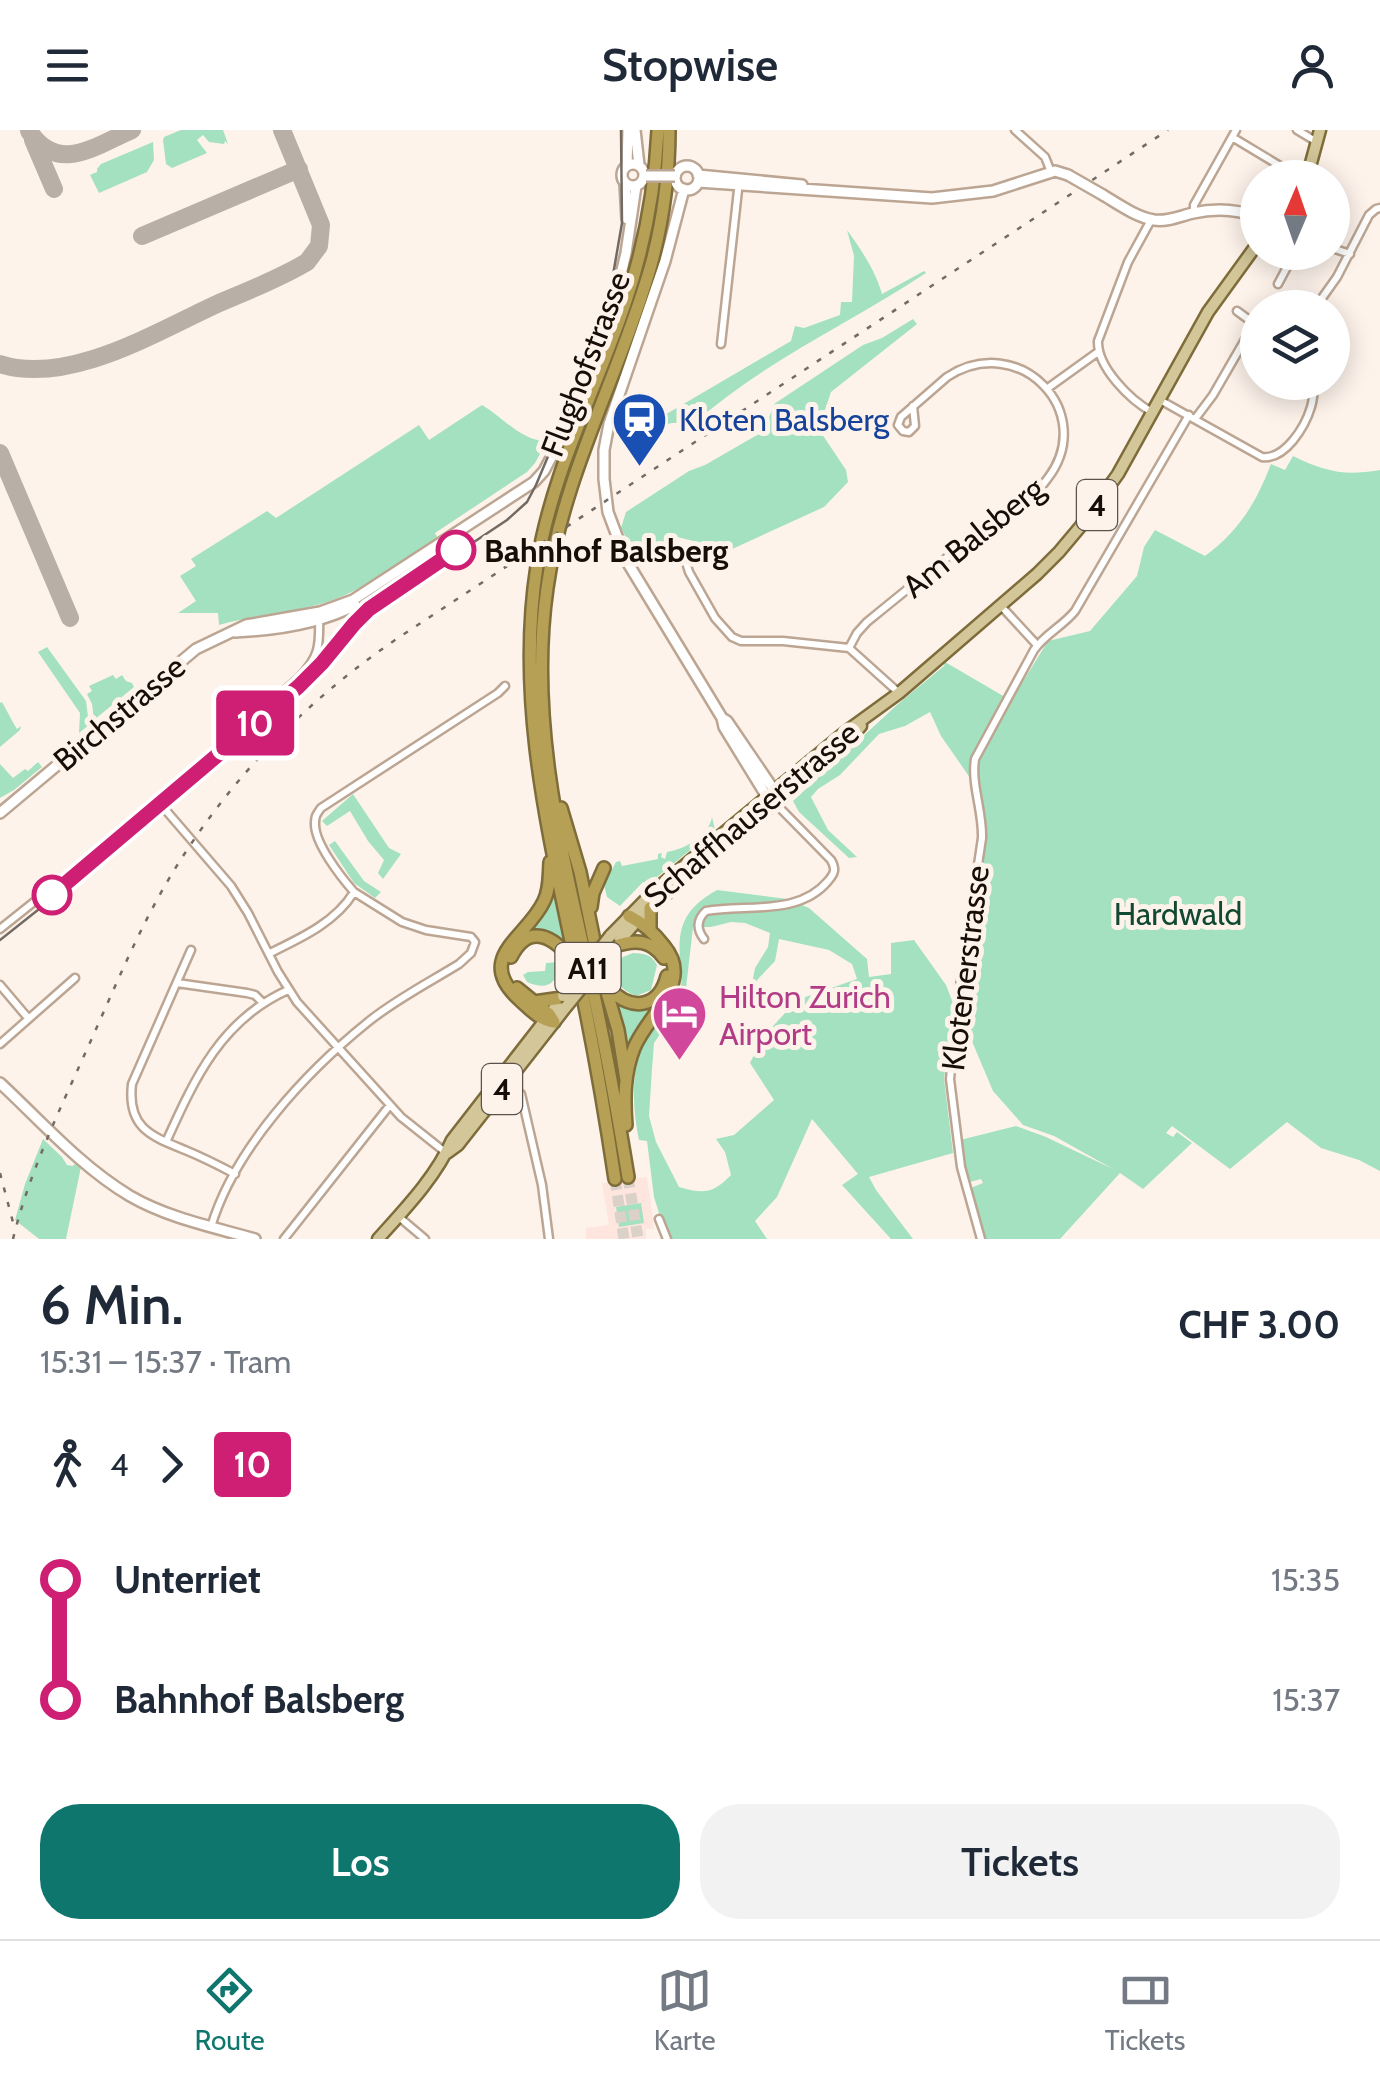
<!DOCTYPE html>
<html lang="de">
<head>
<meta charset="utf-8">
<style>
  body { margin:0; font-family:Cabin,sans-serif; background:#f2f2f3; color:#1f2937; height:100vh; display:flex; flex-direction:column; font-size:38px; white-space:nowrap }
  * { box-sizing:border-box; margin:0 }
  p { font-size:32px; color:#747a83 }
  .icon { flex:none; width:55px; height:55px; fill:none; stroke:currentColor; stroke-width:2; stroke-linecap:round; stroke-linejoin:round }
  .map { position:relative; height:1109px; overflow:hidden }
  .panel { display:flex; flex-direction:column; background:#fff; flex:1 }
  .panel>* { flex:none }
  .badge { padding:0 20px; border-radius:8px; font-size:35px; line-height:65px }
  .needle { width:65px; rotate:2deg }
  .fabs { position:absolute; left:1240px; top:30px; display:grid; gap:20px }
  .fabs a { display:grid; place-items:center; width:110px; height:110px; border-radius:50%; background:#fff; box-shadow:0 5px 25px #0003; font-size:50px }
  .map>.badge { position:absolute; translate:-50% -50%; box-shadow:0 0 0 5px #fff }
  .legs { display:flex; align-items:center; gap:15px; height:110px; padding:0 40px; font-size:32px }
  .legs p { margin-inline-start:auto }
  .overview { display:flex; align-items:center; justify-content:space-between; height:170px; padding:0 40px }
  h1 { font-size:55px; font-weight:600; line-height:75px }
  .action { display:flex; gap:20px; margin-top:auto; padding:20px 40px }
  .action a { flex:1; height:115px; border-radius:40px; background:#0f766e; color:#fff; font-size:40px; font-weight:600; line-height:115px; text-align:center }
  .action a+a { background:#f2f2f3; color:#1f2937 }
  ul { padding:0 40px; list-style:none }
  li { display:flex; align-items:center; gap:35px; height:120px; font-size:38px }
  li i { display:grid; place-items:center; width:15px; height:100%; margin:0 12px; background:currentColor }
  li i::after { content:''; width:25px; height:25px; margin:-12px; border:8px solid; border-radius:50%; background:#fff }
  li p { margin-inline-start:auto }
  li:first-child i { background:linear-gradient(#0000 50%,currentColor 0) }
  li:last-child i { background:linear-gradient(currentColor 50%,#0000 0) }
  header { display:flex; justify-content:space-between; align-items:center; height:130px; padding:0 40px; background:#fff; font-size:45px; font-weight:600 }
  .tabs { display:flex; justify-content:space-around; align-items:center; height:140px; border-top:2px solid #e0e1e3; background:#fff; font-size:28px; color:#747a83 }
  .tabs a { display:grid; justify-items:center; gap:5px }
  .tabs .active { color:#0f766e }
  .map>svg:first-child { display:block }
  .education { fill:#fee5dd }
  .green { fill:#a3e1c0; fill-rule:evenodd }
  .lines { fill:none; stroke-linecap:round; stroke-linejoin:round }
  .taxiway { stroke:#b8afa7; stroke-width:18 }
  .highway-tunnel { stroke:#dad1c9; stroke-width:11; stroke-dasharray:11 5.5; stroke-linecap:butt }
  .street-casing { stroke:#bca693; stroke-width:11 }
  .secondary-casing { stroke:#bca693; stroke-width:14 }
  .primary-casing { stroke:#7e6d3a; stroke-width:15 }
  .highway-casing { stroke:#7e6d3a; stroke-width:16 }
  .street { stroke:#fff; stroke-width:6 }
  .secondary { stroke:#fff; stroke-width:9 }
  .primary { stroke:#d3c699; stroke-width:10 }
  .highway { stroke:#b6a055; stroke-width:11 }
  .tram { stroke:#736b63; stroke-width:2.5 }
  .rail { stroke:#736b63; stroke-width:2.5; stroke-dasharray:5 10; stroke-linecap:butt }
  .secondary-bridge-casing { stroke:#bca693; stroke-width:14; stroke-linecap:butt }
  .primary-bridge-casing { stroke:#7e6d3a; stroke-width:15; stroke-linecap:butt }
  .secondary-bridge { stroke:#fff; stroke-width:9 }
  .primary-bridge { stroke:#d3c699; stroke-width:10 }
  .line-1-casing { stroke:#fff; stroke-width:22 }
  .line-1 { stroke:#ce1f75; stroke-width:15 }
  .stop-1-dot { fill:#fff; stroke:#ce1f75; stroke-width:5 }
  .labels { text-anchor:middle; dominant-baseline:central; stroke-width:10; stroke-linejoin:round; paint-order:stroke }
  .shield { fill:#fdf3eb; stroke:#5b534b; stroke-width:2.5 }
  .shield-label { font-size:30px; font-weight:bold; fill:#160e07 }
  .street-label { font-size:32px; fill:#160e07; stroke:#fdf3eb }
  .transit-label { font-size:32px; fill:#164399; stroke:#fdf3eb; text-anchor:start }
  .stop-label { font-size:32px; font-weight:bold; fill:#160e07; stroke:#fdf3eb; text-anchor:start }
  .park-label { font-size:32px; fill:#124932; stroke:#fdf3eb }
  .hotel-label { font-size:32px; fill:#b23c85; stroke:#fdf3eb; text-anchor:start }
</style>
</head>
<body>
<header><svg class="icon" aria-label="menu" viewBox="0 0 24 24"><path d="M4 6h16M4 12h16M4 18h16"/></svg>Stopwise<svg class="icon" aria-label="person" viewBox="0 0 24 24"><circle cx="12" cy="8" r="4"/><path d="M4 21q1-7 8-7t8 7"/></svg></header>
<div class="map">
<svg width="1380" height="1109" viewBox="0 0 1380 1109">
  <rect width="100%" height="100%" fill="#fdf3eb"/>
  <path class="education" d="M647,1047L654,1099H646V1109H586V1098L609,1095L602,1053Z"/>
  <path class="green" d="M181,0H223L228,14L225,11L224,14L209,12L203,5L197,10L207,23L172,38L166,34L163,10L164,7Z
    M153,12L154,30L147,42L99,63L90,45L97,42V39L101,34Z
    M847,100C862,121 875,140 882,164L924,141L926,143C850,193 767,230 698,290L692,286L684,293H672L634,303L791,211L795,196L804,198L840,185L841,172H852L854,126Z
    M913,189L917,194L831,262L820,295L822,304L846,340L848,352L824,377L730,420L677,407L641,437L621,398L626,382L689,341L705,335L764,301L774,274L863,215L882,208Z
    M482,275C503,287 522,312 547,311L535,333L527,342L435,403L437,407C407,427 376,452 343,466C304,483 259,483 219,495L218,483H178L196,471L180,446L196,436L191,429L267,381L276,388L419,295L429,310Z
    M1293,326C1326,342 1344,346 1380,340V1041L1359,1030L1321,1018L1287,992L1230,1039L1172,996L1166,1003L1173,1007L1177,1002L1192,1013L1143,1059L1120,1043L1060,1109H984L968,1059L983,1053L981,1049L966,1053L960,1010L1016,996L1046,1007L1113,1039L1054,1006L1023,995L993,961L971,909L958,896L985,688L975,655L941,606L930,582L905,596L879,604L840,645L818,659L811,667L828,700L857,727L849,728L799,682L793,671L898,574L944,536L945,532L1005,567L1022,553L1048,511L1090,501L1137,446L1144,417L1155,400L1205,426C1239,401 1256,373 1271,334L1285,340Z
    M363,482L367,488L327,537L241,611L238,605L308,544Z
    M47,517L86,571L89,595L79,603L80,583L38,522Z
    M113,545L116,549L122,545L126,551L132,553L134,557L94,590L92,574L87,564L92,561L89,556Z
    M2,572L15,596L17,599L21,596L20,600L0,617V573Z
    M229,613L228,622L166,675L167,666Z
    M38,632L42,637L14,660L0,668V634L13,648L25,639L28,641Z
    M353,664L389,718L401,724L383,749L378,743L384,730L368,711L350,681L327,696L322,691Z
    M148,682L156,684L66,761L61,755Z
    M712,687L715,700L647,755L643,752L620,776L607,767L604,755L616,732L620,731L622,736L658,729V724L662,723L661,727L665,729L667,722C685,719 709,706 712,687Z
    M335,711L364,751L381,762L375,768L354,753L329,715Z
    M553,757L565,815L523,807Z
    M717,760L787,769L809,778L867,829L869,847L891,844V813L914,810L946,855L953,873L944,949L953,1023L869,1047L876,1060L913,1109H891L842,1055L858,1044L812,989L777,1067L755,1091L767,1109H667L654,1067L647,1011L639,1010C632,977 630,934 648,904C657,889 675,877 680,860C683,851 681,839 680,829C677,794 687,777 717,760ZM731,792L745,793L770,803L768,817L755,838L749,870L758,849L775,831L779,809L829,820L852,834L857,849L797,870L763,907L750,933L774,970L734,1005L716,1009L725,1022L731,1045C713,1064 703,1064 679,1057L656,1012L649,986L652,939L654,913L685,867L693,797H711Z
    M633,823C645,824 651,824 657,835L651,860L636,866C620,859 615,853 615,835L623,827Z
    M559,832C558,854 547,861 527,852L523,845L528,842L545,841L546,833Z
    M613,869H658L627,924Z
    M43,1009L62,1027L67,1035L73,1036L74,1034L81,1037L66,1109H39L15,1090L25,1054Z
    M641,1073L644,1093L619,1097L616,1077Z"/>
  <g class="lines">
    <path class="taxiway" d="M29,1C58,45 95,16 132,0
      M33,10L54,59
      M142,106L299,39
      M0,234C68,256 156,202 217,174C247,161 279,149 307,132L319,116L321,95L282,0
      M0,323L70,488"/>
    <path class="highway-tunnel" d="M628,1047L638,1109
      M615,1049L624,1109"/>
    <defs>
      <path id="street" d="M1015,0L1045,27L1051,42
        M1297,0L1317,12
        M1232,7L1300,48
        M1194,83V75L1236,0
        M1151,90L1128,132L1098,211C1097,237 1130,270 1152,282
        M1332,118L1350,124
        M1278,154L1295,122
        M1315,178L1337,147L1369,85L1376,79L1380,78
        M1237,181L1256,195
        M721,214L739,51
        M1048,258L1098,222
        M1160,270L1262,327C1285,330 1305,297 1311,277C1313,270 1314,260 1314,252
        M1195,289L1213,265L1254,194
        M685,429L689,442L715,488L732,507L741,511H783L849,518L899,563
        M1001,476L1037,515
        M849,518L857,503L867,492C905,461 943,430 982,400C1003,384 1032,371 1048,348C1098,282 1019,200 947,247L901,287L898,295L903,301L909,302L915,296L913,276
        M157,670L231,756L248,783L278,842L297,872L401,987L445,1022
        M354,762C341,747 314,713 315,693C315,685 317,684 321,678L498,563L505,556
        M0,799L113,709L298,549C319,527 320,517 319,487
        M704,809C696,799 697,789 706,781C747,774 799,786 828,751C835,743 836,739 831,730L775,673
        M191,820L132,954C127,998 151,1006 185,1020C202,1027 218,1035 235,1044
        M177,853L247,863L255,865L262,872
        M0,855L28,888
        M0,914L75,848
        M521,964L542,1055L549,1109
        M166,1012C195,948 221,890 288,860
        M399,1087L425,1109
        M659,1089L667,1109
        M211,1097C234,1019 306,942 368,892C395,870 428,853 459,834L471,823L475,812L471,807L426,800L402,792L354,762C336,792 301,808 270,823
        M284,1109L390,975
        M981,1109L961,1037L950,949L961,848L982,708C983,681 971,655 975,629L1034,520C1045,504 1063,496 1075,481L1189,285"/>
      <path id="secondary" d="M635,0L639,35
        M622 45a11 11 0 1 1 22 0a11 11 0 1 1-22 0Z
        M627,35L628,0
        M675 48a12 12 0 1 1 24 0a12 12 0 1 1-24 0Z
        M698,45L802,55
        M698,52L932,68L993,61L1055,41L1068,45
        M625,53L627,89
        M684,59L665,131L609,294L604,320V349L608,382L626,430L722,588L724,597L767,667
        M1103,65C1118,74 1136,87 1154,90C1168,92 1180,86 1193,83C1215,78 1237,79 1258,87
        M235,502C275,500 320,494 355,475
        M722,588L727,591L774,660
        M0,683L196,519L246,495L320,482L353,470L534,352L544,341L562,307L614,174L626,123L636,56
        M0,953C42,992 80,1036 130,1066C168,1088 213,1097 255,1109"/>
      <path id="primary" d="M1303,48L1311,33L1320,0
        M610,806L656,759L844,603L899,563L1037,444L1059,422L1080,397L1118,344L1208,182L1258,113
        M613,818L638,790L682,750L843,616L861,596
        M447,1023L458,1015L566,877
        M378,1109C404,1080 436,1047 452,1010L563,867"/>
      <path id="highway" d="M561,678L580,742L599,835L618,900L626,950
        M550,732C549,746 550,759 544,771C527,808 472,828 521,871C531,880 540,890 554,892
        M591,777L593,763L604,738
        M650,799V778
        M615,816C636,809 651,810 664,828
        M511,827C529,791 555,807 573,832
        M517,858L549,884L554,892
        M610,859C631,882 659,878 667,846
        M534,872L562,868
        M626,995C624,969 624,943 634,918C647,885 695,853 664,816C654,803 643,793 629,786
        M628,1047C617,980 605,913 590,847C561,719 528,589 547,458C563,344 620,244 651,135C663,91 669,46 669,0
        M615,1049C603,969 589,890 571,811C545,687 517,563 537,436C552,341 596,261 626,171C645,115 655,59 658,0"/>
    </defs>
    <use href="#street" class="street-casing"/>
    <use href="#secondary" class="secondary-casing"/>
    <use href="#primary" class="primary-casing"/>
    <use href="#highway" class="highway-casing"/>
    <use href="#street" class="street"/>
    <use href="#secondary" class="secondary"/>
    <use href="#primary" class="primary"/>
    <use href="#highway" class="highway"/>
    <path class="tram" d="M0,810L82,745L310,549L372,480L507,390L527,372L536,355L580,250L599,197L613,145L622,93L621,0"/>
    <path class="rail" d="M0,1043L14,1096
      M13,1109C29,1043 60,979 88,917C112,864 134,810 163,759C222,656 303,572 401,506L1168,0"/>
    <defs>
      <path id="secondary-bridge" d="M1068,45L1103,65
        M646,46H675"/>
      <path id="primary-bridge" d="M563,866L610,806
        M566,877L613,819"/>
    </defs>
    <use href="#secondary-bridge" class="secondary-bridge-casing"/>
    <use href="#primary-bridge" class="primary-bridge-casing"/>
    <use href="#secondary-bridge" class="secondary-bridge"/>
    <use href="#primary-bridge" class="primary-bridge"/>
  </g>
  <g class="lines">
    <defs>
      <path id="line-1" d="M52,765L298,557L322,533L354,494L369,479L456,420"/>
    </defs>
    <use href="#line-1" class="line-1-casing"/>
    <use href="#line-1" class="line-1"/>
  </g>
  <defs>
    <symbol id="station-pin" viewBox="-11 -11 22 30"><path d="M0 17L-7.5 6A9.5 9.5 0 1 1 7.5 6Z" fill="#1a4fb4" stroke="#fdf3eb"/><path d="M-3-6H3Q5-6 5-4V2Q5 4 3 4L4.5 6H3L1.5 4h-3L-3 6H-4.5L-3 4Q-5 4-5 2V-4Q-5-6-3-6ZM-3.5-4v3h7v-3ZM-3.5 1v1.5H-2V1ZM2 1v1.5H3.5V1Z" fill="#fff"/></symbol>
    <symbol id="hotel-pin" viewBox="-11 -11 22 30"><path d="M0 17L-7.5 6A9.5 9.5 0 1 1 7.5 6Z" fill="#d1479c" stroke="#fdf3eb"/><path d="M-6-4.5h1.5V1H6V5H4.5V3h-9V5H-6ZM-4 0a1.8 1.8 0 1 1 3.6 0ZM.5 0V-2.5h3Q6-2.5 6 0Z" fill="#fff"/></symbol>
  </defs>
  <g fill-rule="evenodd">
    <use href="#station-pin" x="608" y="258" width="63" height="86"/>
    <use href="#hotel-pin" x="648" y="852" width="63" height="86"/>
  </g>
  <g class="stop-1-dot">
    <circle cx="456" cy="420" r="18"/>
    <circle cx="52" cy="765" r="18"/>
  </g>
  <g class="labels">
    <g class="shield">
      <rect x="1077" y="350" width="40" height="50" rx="8"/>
      <rect x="555.5" y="813" width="65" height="50" rx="8"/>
      <rect x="482" y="934" width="40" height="50" rx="8"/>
    </g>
    <g class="shield-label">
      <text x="1097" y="375">4</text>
      <text x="588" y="838">A11</text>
      <text x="502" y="959">4</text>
    </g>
    <g class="street-label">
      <text transform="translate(585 234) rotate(-69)">Flughofstrasse</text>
      <text transform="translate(973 407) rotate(-39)">Am Balsberg</text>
      <text transform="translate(119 583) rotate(-40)">Birchstrasse</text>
      <text transform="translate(751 684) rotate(-40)">Schaffhauserstrasse</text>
      <text transform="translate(965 838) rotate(-83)">Klotenerstrasse</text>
    </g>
    <g class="transit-label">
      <text x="679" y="289">Kloten Balsberg</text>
    </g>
    <g class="stop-label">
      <text x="484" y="420">Bahnhof Balsberg</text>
    </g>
    <g class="park-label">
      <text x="1178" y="783">Hardwald</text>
    </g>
    <g class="hotel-label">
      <text x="719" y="866">Hilton Zurich<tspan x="719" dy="37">Airport</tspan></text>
    </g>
  </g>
</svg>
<div class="fabs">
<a><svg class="needle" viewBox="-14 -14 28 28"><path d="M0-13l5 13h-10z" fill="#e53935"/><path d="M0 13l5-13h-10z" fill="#747a83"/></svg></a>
<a><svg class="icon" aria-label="layers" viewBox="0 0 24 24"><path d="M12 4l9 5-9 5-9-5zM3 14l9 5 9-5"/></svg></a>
</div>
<b class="badge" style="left:255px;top:593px;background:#ce1f75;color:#fff">10</b>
</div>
<section class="panel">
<div class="overview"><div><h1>6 Min.</h1><p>15:31 – 15:37 · Tram</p></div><b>CHF 3.00</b></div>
<div class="legs"><svg class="icon" aria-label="walk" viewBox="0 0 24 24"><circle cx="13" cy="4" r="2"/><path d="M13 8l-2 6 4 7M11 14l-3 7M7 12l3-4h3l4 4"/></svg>4<svg class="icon" aria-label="forward" viewBox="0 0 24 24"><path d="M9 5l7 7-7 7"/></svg><b class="badge" style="background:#ce1f75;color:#fff">10</b></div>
<ul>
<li><i style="color:#ce1f75"></i><b>Unterriet</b><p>15:35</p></li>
<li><i style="color:#ce1f75"></i><b>Bahnhof Balsberg</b><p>15:37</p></li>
</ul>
<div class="action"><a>Los</a><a>Tickets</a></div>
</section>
<nav class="tabs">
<a class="active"><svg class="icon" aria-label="directions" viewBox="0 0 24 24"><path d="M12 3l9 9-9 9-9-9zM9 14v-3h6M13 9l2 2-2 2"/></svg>Route</a>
<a><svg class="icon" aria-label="map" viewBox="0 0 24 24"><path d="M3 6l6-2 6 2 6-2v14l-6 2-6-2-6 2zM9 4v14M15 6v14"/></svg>Karte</a>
<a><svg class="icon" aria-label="tickets" viewBox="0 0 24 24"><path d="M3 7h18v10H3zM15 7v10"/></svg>Tickets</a>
</nav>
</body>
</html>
